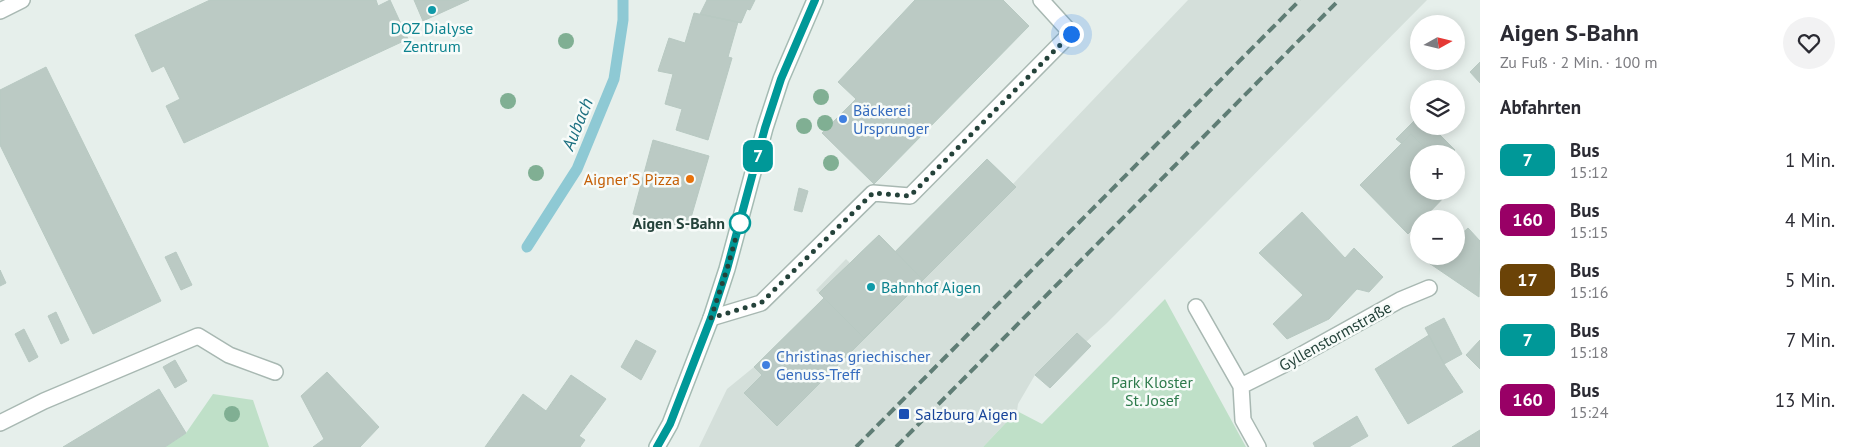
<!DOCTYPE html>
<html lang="de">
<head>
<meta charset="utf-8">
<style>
  body { margin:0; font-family:"PT Sans",sans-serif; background:#f2f2f3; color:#2b2b33; height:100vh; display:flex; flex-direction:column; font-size:19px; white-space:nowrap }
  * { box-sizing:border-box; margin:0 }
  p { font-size:16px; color:#7c7c81 }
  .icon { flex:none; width:28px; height:28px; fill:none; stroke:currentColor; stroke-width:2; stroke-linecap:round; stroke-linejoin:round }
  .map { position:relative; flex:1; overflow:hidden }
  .drawer { display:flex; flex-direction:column; background:#fff; width:375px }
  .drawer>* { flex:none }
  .badge { padding:0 10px; border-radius:8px; font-size:18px; line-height:32px }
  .needle { width:32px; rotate:82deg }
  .controls { position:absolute; left:1410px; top:15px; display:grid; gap:10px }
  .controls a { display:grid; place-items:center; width:55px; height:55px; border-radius:50%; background:#fff; box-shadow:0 2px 12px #0003; font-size:25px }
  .you { position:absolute; width:25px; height:25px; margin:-12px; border:4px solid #fff; border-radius:50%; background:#1a73e8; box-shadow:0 0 0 8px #1a73e833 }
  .map>.badge { position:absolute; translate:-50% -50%; box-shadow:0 0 0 2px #fff }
  h2 { padding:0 20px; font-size:19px; line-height:45px }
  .round { display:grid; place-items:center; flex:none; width:52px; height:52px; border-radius:26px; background:#f2f2f3 }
  .summary { display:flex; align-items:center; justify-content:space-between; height:85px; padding:0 20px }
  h1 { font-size:24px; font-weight:700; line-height:38px }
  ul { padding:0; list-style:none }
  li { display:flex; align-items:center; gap:15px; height:60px; padding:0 20px }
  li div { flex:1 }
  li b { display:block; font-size:19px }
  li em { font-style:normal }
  li .badge { min-width:55px; font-weight:700; text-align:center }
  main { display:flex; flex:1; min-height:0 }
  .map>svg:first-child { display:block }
  .built { fill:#d4dfda }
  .green { fill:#bfe0c8 }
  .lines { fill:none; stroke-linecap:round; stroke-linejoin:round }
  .stream { stroke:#8ec9d4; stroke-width:11 }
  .building { fill:#bbcac4; stroke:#b8c9c2 }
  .service-casing { stroke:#a8b8b2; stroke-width:18 }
  .minor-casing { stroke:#a8b8b2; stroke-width:18 }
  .secondary-casing { stroke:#a4bbb3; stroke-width:18 }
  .service { stroke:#fff; stroke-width:15 }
  .minor { stroke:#fff; stroke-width:15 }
  .secondary { stroke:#fff; stroke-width:15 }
  .rail { stroke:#5f7d75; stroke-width:4; stroke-dasharray:10 5; stroke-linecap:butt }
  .tree { fill:#80af93 }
  .line-casing { stroke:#fff; stroke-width:11 }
  .line { stroke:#009898; stroke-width:8 }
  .walk { stroke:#24423a; stroke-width:5; stroke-dasharray:0 9 }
  .culture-dot { fill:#0f9aa8; stroke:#f7fbf9; stroke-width:2 }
  .shop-dot { fill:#3f7fe0; stroke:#f7fbf9; stroke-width:2 }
  .food-dot { fill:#e8710a; stroke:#f7fbf9; stroke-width:2 }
  .stop-dot { fill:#fff; stroke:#009898; stroke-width:2.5 }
  .transit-dot { fill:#1a4fb4; stroke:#f7fbf9; stroke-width:2 }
  .labels { text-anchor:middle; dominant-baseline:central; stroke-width:5; stroke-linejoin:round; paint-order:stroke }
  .culture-label { font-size:16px; fill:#0d838f; stroke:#f7fbf9 }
  .shop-label { font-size:16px; fill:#366cbe; stroke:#f7fbf9; text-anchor:start }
  .food-label { font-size:16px; fill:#c56008; stroke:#f7fbf9; text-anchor:end }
  .stop-label { font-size:16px; font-weight:bold; fill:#24423a; stroke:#f7fbf9; text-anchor:end }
  .street-label { font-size:16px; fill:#24423a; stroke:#f7fbf9 }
  .park-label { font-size:16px; fill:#2d7a4b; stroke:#f7fbf9 }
  .transit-label { font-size:16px; fill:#164399; stroke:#f7fbf9; text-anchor:start }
  .water-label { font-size:18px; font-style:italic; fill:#1c6f80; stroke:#f7fbf9 }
</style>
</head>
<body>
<main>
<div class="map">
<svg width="1480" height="447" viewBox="0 0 1480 447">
  <rect width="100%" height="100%" fill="#e6efeb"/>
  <path class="built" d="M1188,0H1427L1107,323L1086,342L1077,334L1035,375L1018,404L1017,411L983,447H699L727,389L754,367L824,298L816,290L846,259L850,263L852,262L879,235L895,251L987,159L1013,184Z"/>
  <path class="green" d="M1165,299L1246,447H983L1017,411L1042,424Z
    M213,394L253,400L269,447H165L186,433Z"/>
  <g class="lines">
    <path class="stream" d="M527,247L577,169L614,79L623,20V0"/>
  </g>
  <path class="building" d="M210,0H376L378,6L390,0L408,39L184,143L166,106L180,99L164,66L152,72L135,35Z
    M414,0H469L423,21Z
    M707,0H755L750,10L747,9L741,23L700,14Z
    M915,0H1003L1029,26L874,184L822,133L856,99L838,82Z
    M694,13L738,22L728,57L732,58L708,140L676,130L682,109L665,104L673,74L658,71L669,38L685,43Z
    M1480,62V83L1470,72Z
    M46,67L161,301L93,334L0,145V90Z
    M1419,116V126H1431L1455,150L1451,154H1431L1411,134L1401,143L1396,139Z
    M1411,134L1431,154H1419V191H1450L1423,219H1419V223L1408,234L1360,185Z
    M653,140L709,156L688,228L633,214Z
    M987,159L1016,187L777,426L744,393L762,375L754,367L824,298L819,293L879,235L895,252Z
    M799,188L808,191L802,212L794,210Z
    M1302,212L1345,258L1354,248L1383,277L1369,292L1357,289L1329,319L1287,339L1273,324L1303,295L1259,253Z
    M1468,228L1480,241L1479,297L1429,263L1437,256H1456V239Z
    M879,235L923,280L864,338L819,293Z
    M176,252L192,285L181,290L165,257Z
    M0,270L6,283L0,286Z
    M56,312L69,340L61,344L48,316Z
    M1444,318L1462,354L1444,364L1425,328Z
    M24,329L38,357L29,362L15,334Z
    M1077,333L1091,346L1050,388L1035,375Z
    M1429,335L1444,364L1463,392L1408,424L1375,369Z
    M636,340L656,351L641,380L621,367Z
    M1480,340V369L1466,355Z
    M175,360L187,381L175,388L163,367Z
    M327,372L379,427L360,447H313L324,439L301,396Z
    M571,375L606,399L579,436L585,440L580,447H485L523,394L546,411Z
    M159,389L186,433L165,447H63Z
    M1357,416L1368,436L1349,447H1315L1313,443Z
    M1480,430V447H1452Z"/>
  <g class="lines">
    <defs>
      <path id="service" d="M0,11L22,0
        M711,318L761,303L873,193L910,196L1071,33L1041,0
        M0,423L44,401L198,336L229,355L275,372"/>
      <path id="minor" d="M1196,307L1241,386L1243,420L1258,447
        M1241,386L1283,365L1400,300L1429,288"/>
      <path id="secondary" d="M657,447L670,424L711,318L727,269L765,128L781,79L815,0"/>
    </defs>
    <use href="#service" class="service-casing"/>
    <use href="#minor" class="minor-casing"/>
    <use href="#secondary" class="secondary-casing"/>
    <use href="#service" class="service"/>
    <use href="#minor" class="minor"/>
    <use href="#secondary" class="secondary"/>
    <path class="rail" d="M856,447L1300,0
      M896,447L1339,0"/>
  </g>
  <g class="tree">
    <circle cx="566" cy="41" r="8"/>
    <circle cx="821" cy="97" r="8"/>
    <circle cx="508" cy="101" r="8"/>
    <circle cx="825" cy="123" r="8"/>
    <circle cx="804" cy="126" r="8"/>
    <circle cx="831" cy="163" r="8"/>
    <circle cx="536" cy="173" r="8"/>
    <circle cx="232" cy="414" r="8"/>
  </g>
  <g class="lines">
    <defs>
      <path id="line" d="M657,447L670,424L711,318L727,269L765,128L781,79L815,0"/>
    </defs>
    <use href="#line" class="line-casing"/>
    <use href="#line" class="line"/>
    <path class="walk" d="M740,223L727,269L711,318L761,303L873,193L910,196L1071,34"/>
  </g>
  <g class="culture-dot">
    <circle cx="432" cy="10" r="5"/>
    <circle cx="871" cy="287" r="5"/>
  </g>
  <g class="shop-dot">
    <circle cx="843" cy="119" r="5"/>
    <circle cx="766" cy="365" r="5"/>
  </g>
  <circle class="food-dot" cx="690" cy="179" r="5"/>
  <circle class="stop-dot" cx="740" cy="223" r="10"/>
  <rect class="transit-dot" x="898" y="408" width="12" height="12" rx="2.5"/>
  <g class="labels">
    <g class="culture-label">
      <text x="432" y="28">DOZ Dialyse<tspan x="432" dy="18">Zentrum</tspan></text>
      <text x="881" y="287" text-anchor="start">Bahnhof Aigen</text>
    </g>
    <g class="shop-label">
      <text x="853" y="110">Bäckerei<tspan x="853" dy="18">Ursprunger</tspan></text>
      <text x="776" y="356">Christinas griechischer<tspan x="776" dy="18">Genuss-Treff</tspan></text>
    </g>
    <g class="food-label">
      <text x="680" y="179">Aigner'S Pizza</text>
    </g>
    <g class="stop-label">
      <text x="725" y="223">Aigen S-Bahn</text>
    </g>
    <g class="street-label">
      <text transform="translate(1335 336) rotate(-29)">Gyllenstormstraße</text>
    </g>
    <g class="park-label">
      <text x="1152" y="382">Park Kloster<tspan x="1152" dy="18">St. Josef</tspan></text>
    </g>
    <g class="transit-label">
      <text x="915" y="414">Salzburg Aigen</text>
    </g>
    <g class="water-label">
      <text transform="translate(577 124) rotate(-68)">Aubach</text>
    </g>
  </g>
</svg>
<div class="controls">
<a><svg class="needle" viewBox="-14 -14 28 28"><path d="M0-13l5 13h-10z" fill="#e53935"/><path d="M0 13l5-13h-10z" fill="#7c7c81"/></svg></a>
<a><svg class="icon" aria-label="layers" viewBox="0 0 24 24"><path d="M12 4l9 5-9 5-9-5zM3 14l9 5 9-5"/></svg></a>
<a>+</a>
<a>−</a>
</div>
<div class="you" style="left:1071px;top:34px"></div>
<b class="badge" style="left:758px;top:156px;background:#009898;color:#fff">7</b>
</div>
<section class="drawer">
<div class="summary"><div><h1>Aigen S-Bahn</h1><p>Zu Fuß · 2 Min. · 100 m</p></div><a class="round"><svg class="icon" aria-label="heart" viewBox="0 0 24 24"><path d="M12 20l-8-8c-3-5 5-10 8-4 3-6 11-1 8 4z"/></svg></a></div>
<h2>Abfahrten</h2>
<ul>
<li><span class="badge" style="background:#009898;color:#fff">7</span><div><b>Bus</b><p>15:12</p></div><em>1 Min.</em></li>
<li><span class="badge" style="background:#906;color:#fff">160</span><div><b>Bus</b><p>15:15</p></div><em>4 Min.</em></li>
<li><span class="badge" style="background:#6b4307;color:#fff">17</span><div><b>Bus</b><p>15:16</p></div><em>5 Min.</em></li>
<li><span class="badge" style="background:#009898;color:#fff">7</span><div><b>Bus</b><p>15:18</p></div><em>7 Min.</em></li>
<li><span class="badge" style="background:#906;color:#fff">160</span><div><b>Bus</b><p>15:24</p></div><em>13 Min.</em></li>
</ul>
</section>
</main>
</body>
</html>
